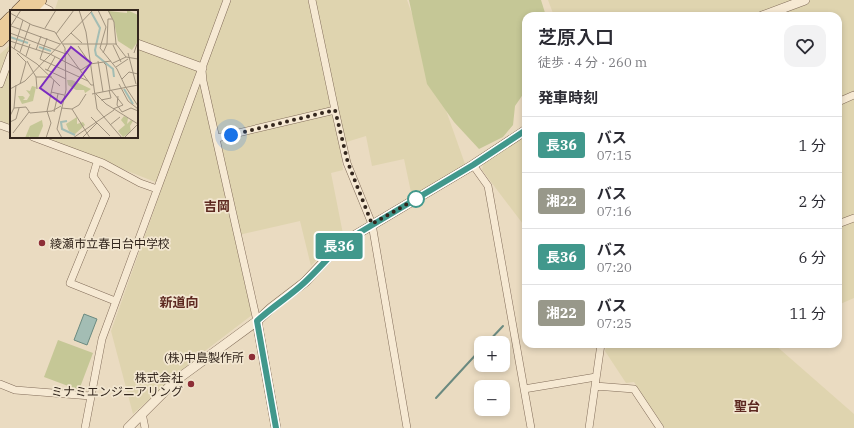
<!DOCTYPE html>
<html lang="ja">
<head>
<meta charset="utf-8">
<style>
  body { margin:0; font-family:"IBM Plex Serif","Noto Sans JP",serif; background:#f2f2f3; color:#2b2b33; height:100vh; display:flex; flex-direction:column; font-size:15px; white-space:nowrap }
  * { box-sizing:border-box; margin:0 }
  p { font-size:13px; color:#7c7c81 }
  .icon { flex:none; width:22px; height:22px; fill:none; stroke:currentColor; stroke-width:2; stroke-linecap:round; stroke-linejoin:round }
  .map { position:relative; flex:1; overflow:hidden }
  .side { position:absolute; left:522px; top:12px; width:320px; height:336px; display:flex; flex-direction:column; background:#fff; border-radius:12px; box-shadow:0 2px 6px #0003 }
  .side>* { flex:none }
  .badge { padding:0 8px; border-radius:3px; font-size:14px; line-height:26px }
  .buttons { position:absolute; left:474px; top:336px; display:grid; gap:8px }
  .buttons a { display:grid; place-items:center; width:36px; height:36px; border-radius:8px; background:#fff; box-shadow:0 2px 6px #0003; font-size:20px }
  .you { position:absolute; width:20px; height:20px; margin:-10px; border:3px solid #fff; border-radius:50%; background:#1a73e8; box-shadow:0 0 0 6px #1a73e833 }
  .map>.badge { position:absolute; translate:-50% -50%; box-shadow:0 0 0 2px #fff }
  h2 { padding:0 16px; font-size:15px; line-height:36px }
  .round { display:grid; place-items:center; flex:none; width:42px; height:42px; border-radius:12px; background:#f2f2f3 }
  .head { display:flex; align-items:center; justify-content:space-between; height:68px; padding:0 16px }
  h1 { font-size:19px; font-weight:600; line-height:30px }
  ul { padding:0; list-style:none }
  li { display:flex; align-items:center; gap:12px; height:56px; padding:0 16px; border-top:1px solid #e1e1e2 }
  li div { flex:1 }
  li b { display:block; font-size:15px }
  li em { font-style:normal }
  li .badge { min-width:44px; font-weight:700; text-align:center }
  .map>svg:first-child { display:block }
  .farmland { fill:#dfd4af }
  .green { fill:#c5c796 }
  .water { fill:#a3bdb4; stroke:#6b8a80 }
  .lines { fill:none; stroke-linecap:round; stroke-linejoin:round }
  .stream { stroke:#6b8a80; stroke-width:2 }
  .minor-casing { stroke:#826d5a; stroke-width:8 }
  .tertiary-casing { stroke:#826d5a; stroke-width:10 }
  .primary-casing { stroke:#503c2e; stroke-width:12 }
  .minor { stroke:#f6e9d3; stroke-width:7 }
  .tertiary { stroke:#f6e9d3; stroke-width:9 }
  .primary { stroke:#eccd9b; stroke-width:11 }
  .line-casing { stroke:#fff; stroke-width:9 }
  .line { stroke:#41988c; stroke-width:6 }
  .walk { stroke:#33261d; stroke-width:4; stroke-dasharray:0 7.2 }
  .stop-dot { fill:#fff; stroke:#41988c; stroke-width:2 }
  .poi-dot { fill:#8d2e36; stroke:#f2e6d0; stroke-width:1.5 }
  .labels { text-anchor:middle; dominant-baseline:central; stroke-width:3.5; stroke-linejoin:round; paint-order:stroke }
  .poi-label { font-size:12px; fill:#33261d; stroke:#f2e6d0; text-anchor:end }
  .neighbourhood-label { font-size:13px; font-weight:bold; fill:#5d2820; stroke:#f2e6d0 }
  .inset-river { fill:none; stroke:#a3bdb4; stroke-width:2 }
  .inset-road { fill:none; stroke:#a1937f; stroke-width:1 }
  .view { fill:#7b2cbf; fill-opacity:0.15; stroke:#7b2cbf; stroke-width:2 }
  .inset-edge { fill:none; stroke:#33261d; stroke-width:2 }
</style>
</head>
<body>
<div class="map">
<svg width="854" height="428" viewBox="0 0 854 428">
  <rect width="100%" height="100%" fill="#eadbc1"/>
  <path class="farmland" d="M58,0H407L465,164L412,197L404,159L372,166L366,136L340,144L343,170L331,173L343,234L327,248L311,266L300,221L234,236L252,315L197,357L133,414L111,331L163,185L41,137H137V11H50L55,9Z
    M548,0H854V298L838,305V16H554Z
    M11,44V125L0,121V54Z
    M526,135V228L482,170L483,164Z
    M607,344H774L854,414V428H665L634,382L626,383L605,351Z"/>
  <path class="green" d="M409,0H541L546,16H526V90L515,106L513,125L503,137L479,149L454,122L427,84Z
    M58,340L93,353L79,390L44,377Z"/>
  <path class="water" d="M84,314L97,319L87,345L74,340Z"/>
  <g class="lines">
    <path class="stream" d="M487,343L503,326
      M436,398L481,349"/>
    <defs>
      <path id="minor" d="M312,0L335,110L347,163L372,224L407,428
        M202,70L203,81L257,321
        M0,84L11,54
        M838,102L854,95
        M0,125L11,129
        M33,137L103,163L140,183L157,189
        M217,138L335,110
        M97,162L93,176L106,195L70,283L115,301
        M473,165L488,186L531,428
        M838,224L854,218
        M0,384L15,390L91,396
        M595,386L634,389L660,428
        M524,389L596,377
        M142,413L145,428
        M85,428L102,339L227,0
        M589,428L601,344"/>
      <path id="tertiary" d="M31,2L49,11
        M762,16L805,0
        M137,44L202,68
        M257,321L276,428
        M128,428L175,381L257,321L271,308L305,282L335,250L347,240L473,165L526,130"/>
      <path id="primary" d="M17,11L28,0
        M30,11L41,0
        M0,28L11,17
        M0,41L11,30"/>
    </defs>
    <use href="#minor" class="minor-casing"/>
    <use href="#tertiary" class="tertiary-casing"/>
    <use href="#primary" class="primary-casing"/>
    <use href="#minor" class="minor"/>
    <use href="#tertiary" class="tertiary"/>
    <use href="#primary" class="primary"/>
  </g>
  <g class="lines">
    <defs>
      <path id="line" d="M276,428L257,321C272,307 290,296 305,282C320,268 332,253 347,240L473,165L526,130"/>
    </defs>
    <use href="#line" class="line-casing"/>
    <use href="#line" class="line"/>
    <path class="walk" d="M231,135L335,110L348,163L372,224L416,199"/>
  </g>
  <circle class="stop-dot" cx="416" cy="199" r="8"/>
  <g class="poi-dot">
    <circle cx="42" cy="243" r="4"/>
    <circle cx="252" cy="357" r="4"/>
    <circle cx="191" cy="384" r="4"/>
  </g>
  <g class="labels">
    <g class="poi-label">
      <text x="50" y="243" text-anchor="start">綾瀬市立春日台中学校</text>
      <text x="244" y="357">(株)中島製作所</text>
      <text x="183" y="377">株式会社<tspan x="183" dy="14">ミナミエンジニアリング</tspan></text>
    </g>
    <g class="neighbourhood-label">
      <text x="217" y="206">吉岡</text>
      <text x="179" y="302">新道向</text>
      <text x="747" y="406">聖台</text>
    </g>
  </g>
  <g transform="translate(10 10)">
    <rect width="128" height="128" fill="#eadbc1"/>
    <path d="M117,0L128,5V31L122,40L108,31L104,12L98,1L117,3ZM57,70H62L81,79L75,83L74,80H66L58,75ZM22,76L26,77L23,91L12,94L8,86H13L15,88L13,90H17L20,85L16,80L20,81ZM114,106L118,108L117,114L121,110L123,111L120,116L121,122L113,127L108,121L115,115L111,110ZM67,107V114L73,112L75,115L65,124L59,121L56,114ZM32,110L33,116L28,128H20L19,125V128H15L20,116Z" fill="#c5c796"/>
    <path class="inset-river" d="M81,2L90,18L85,40L86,45L103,59L104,67M0,27L18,33M29,37L41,41M114,79L123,94M57,111L51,112L52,119L65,125"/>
    <path class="inset-road" d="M69,0L76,22L87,99L112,128M88,0L96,17L90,38L107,59L115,76M98,0L104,12L106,34L116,47M0,3L22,15L45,22L55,38L56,80L47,119L52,128M1,16L50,34M0,17L11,0M35,18L46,0M0,23L56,44M61,23L72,33M46,24L64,0M37,28L30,49L78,71M0,31L40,44L71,60M53,34H107M103,35L111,52M0,36L27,54L50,76M68,36L79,52M4,39L13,10M26,40L31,26M56,41L81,75H84M10,42L20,14M7,43L16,52L10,74M93,43L97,34L98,9H102M118,43L126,74M124,43L128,31M16,46L20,34M17,51L26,67H42M88,51L93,82M94,53L96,55L100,80M103,53L116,47L128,49M106,57L118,49M35,59L56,69M71,60L80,54L101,51M37,61L45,47M26,67L27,79M112,69L119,62L128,64M109,74L118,91L128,99M115,76L128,96M0,79L15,71L83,0M101,80L113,95L103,99M41,82L54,85M82,84L128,75M86,84L96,94L128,114M108,86L107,95L112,102L121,98L128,101M91,90L101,88L99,80M4,98L16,97L20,103L42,101L51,96M51,98L62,99L69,95L76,84M62,99L80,128M37,101L44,70M44,102L48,84M0,106L4,98L6,75M81,107L100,126M0,112L6,109L9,98M100,115L110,107M3,123L19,102M36,128L41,113L37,101M63,128L104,100M72,128L87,113M114,128L128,114"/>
    <path class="view" d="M61,37L81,53L51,93L30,78Z"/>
    <rect width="128" height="128" class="inset-edge"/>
  </g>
</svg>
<div class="buttons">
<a>+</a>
<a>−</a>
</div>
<div class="you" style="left:231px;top:135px"></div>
<b class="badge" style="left:339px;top:246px;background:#41988c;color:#fff">長36</b>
<section class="side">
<div class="head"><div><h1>芝原入口</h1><p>徒歩 · 4 分 · 260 m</p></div><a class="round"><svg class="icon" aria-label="heart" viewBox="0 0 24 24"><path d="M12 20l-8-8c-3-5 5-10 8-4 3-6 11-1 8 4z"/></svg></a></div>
<h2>発車時刻</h2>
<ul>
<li><span class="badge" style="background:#41988c;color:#fff">長36</span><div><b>バス</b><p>07:15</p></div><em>1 分</em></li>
<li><span class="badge" style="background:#98988a;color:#fff">湘22</span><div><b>バス</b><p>07:16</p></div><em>2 分</em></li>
<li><span class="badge" style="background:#41988c;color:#fff">長36</span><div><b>バス</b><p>07:20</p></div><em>6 分</em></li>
<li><span class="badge" style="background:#98988a;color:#fff">湘22</span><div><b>バス</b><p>07:25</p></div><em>11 分</em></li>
</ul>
</section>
</div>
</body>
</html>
